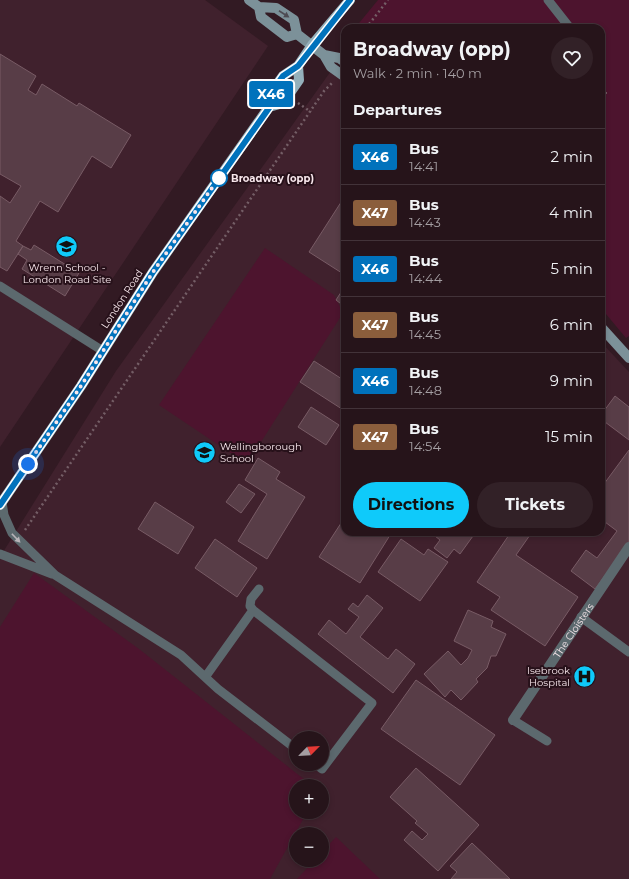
<!DOCTYPE html>
<html lang="en">
<head>
<meta charset="utf-8">
<style>
  body { margin:0; font-family:Montserrat,sans-serif; background:#322127; color:#f1f3f6; height:100vh; display:flex; flex-direction:column; font-size:15px; white-space:nowrap }
  * { box-sizing:border-box; margin:0 }
  p { font-size:13px; color:#a49ea2 }
  .icon { flex:none; width:22px; height:22px; fill:none; stroke:currentColor; stroke-width:2; stroke-linecap:round; stroke-linejoin:round }
  .map { position:relative; flex:1; overflow:hidden }
  .drawer { position:absolute; left:341px; top:24px; width:264px; height:512px; display:flex; flex-direction:column; background:#26141a; border-radius:12px; box-shadow:0 2px 6px #0003,0 0 0 1px #423339 }
  .drawer>* { flex:none }
  .badge { padding:0 8px; border-radius:3px; font-size:14px; line-height:26px }
  .needle { width:26px; rotate:66deg }
  .fabs { position:absolute; left:289px; top:731px; display:grid; gap:8px }
  .fabs a { display:grid; place-items:center; width:40px; height:40px; border-radius:50%; background:#26141a; box-shadow:0 2px 6px #0003,0 0 0 1px #423339; font-size:20px }
  .you { position:absolute; width:20px; height:20px; margin:-10px; border:3px solid #fff; border-radius:50%; background:#1a73e8; box-shadow:0 0 0 6px #1a73e833 }
  .map>.badge { position:absolute; translate:-50% -50%; box-shadow:0 0 0 2px #fff }
  h2 { padding:0 12px; font-size:15px; line-height:36px }
  .round { display:grid; place-items:center; flex:none; width:42px; height:42px; border-radius:21px; background:#322127 }
  .head { display:flex; align-items:center; justify-content:space-between; height:68px; padding:0 12px }
  h1 { font-size:19px; font-weight:700; line-height:30px }
  .button { display:flex; gap:8px; margin-top:auto; padding:8px 12px }
  .button a { flex:1; height:46px; border-radius:24px; background:#0fcafa; color:#111; font-size:16px; font-weight:700; line-height:46px; text-align:center }
  .button a+a { background:#322127; color:#f1f3f6 }
  ul { padding:0; list-style:none }
  li { display:flex; align-items:center; gap:12px; height:56px; padding:0 12px; border-top:1px solid #423339 }
  li div { flex:1 }
  li b { display:block; font-size:15px }
  li em { font-style:normal }
  li .badge { min-width:44px; font-weight:700; text-align:center }
  .map>svg:first-child { display:block }
  .built { fill:#40212d; fill-rule:evenodd }
  .green { fill:#4d142e }
  .building { fill:#583d47; stroke:#785b65 }
  .lines { fill:none; stroke-linecap:round; stroke-linejoin:round }
  .path { stroke:#745e66; stroke-width:2.5; stroke-dasharray:2 3; stroke-linecap:butt }
  .service { stroke:#5c696e; stroke-width:9 }
  .minor { stroke:#5c696e; stroke-width:10 }
  .secondary { stroke:#7c9199; stroke-width:10 }
  .primary { stroke:#94b0bb; stroke-width:10 }
  .oneway { fill:#4d4b53 }
  .oneway2 { fill:#b9b4b9 }
  .line-casing { stroke:#fff; stroke-width:9 }
  .line { stroke:#0072bc; stroke-width:6 }
  .walk { stroke:#f7e6eb; stroke-width:4; stroke-dasharray:0 7.2 }
  .stop-dot { fill:#fff; stroke:#0072bc; stroke-width:2 }
  .labels { text-anchor:middle; dominant-baseline:central; stroke-width:4; stroke-linejoin:round; paint-order:stroke }
  .stop-label { font-size:10px; font-weight:bold; fill:#f7e6eb; stroke:#27111a; text-anchor:start }
  .poi-label { font-size:10px; fill:#f7e6eb; stroke:#27111a }
  .street-label { font-size:10px; fill:#f7e6eb; stroke:#27111a }
</style>
</head>
<body>
<div class="map">
<svg width="629" height="879" viewBox="0 0 629 879">
  <rect width="100%" height="100%" fill="#321a23"/>
  <path class="built" d="M0,0H205L268,46L0,447Z
    M331,71L345,81V532H601V342L629,372V879H0V557L116,371ZM296,738H322V764H296ZM296,786H322V812H296ZM296,834H322V860H296Z"/>
  <path class="green" d="M378,0H629V336L626,338L601,308V28H355Z
    M265,248L334,295L343,313L247,464L159,405Z
    M34,573L139,649L310,784V786H296V812H307L270,879H0V627Z
    M336,837L380,879H297L315,860H322V852Z"/>
  <path class="building" d="M0,54L36,76L28,90L36,95L42,84L77,106L79,103L131,135L111,168L92,156L58,212L40,201L16,241L23,246L7,271L0,267V196L10,203L21,186L0,174Z
    M601,87L607,93L601,98Z
    M345,196V275L309,252Z
    M34,245L79,273L65,296L22,269L27,260L18,254L23,246L31,250Z
    M345,286V307L336,300Z
    M314,361L345,381V411L300,382Z
    M615,396L629,407V440L601,419V415Z
    M311,407L339,425L326,445L298,427Z
    M629,450V543L595,589L571,571L586,550L597,558L617,531L601,519V488Z
    M258,458L280,472L276,479L305,497L267,559L238,541L267,494L245,480Z
    M239,484L255,494L241,513L226,502Z
    M155,502L194,527L178,554L138,529Z
    M345,517V532H392L360,583L319,557Z
    M430,532H468L473,536L460,554L454,549L447,558L434,548L440,540Z
    M511,532H525L530,535L516,555L578,597L545,646L491,610L500,597L477,582Z
    M215,539L257,568L237,597L195,568Z
    M401,539L424,555L428,549L448,562L420,601L378,572Z
    M367,595L383,608L360,637L388,659L396,649L415,664L393,693L318,634L329,620L346,634L359,617L348,609L353,603L358,607Z
    M468,610L493,621L491,627L506,634L496,656H491L487,668L476,679L478,682L461,700L451,690L445,697L424,674L448,651L461,665L468,658L472,650L454,641Z
    M416,680L495,735L460,785L381,729Z
    M416,768L479,825L438,871L404,840L412,831L422,840L428,834L415,823L417,821L390,797Z
    M472,843L510,879H451L457,872L450,866Z"/>
  <g class="lines">
    <path class="path" d="M366,28L388,0
      M298,103L311,112
      M25,530L324,91L332,83"/>
    <path class="service" d="M548,0L570,28
      M0,286L103,351
      M2,502L4,515L12,533L55,575L181,655L218,689L296,749
      M0,554L52,574
      M259,589L251,599L250,606L253,610L372,703L322,769L316,764
      M581,617L629,652
      M206,676L253,610
      M513,720L547,741"/>
    <path class="minor" id="s1" d="M513,720L629,547"/>
    <path class="secondary" d="M249,0L259,7L276,8L294,20L297,34L324,55L331,67L345,77
      M259,7L261,17L287,37L297,34
      M324,55L339,58L345,62
      M601,327L629,358"/>
    <path class="primary" d="M269,107L283,103L299,80L298,66
      M0,505L81,386L153,272L269,107L271,93L283,76L298,66L312,45L350,0"/>
  </g>
  <defs><path id="oneway-solid" d="M-6-.8H1V-3.2L6.5 0L1 3.2V.8H-6Z"/></defs>
  <use class="oneway" href="#oneway-solid" transform="translate(284 14) rotate(33)"/>
  <use class="oneway2" href="#oneway-solid" transform="translate(16 538) rotate(46)"/>
  <g class="lines">
    <defs>
      <path id="line" d="M0,505L81,386L153,272L269,108L271,93L283,76L298,66L350,0"/>
    </defs>
    <use href="#line" class="line-casing"/>
    <use href="#line" class="line"/>
    <path class="walk" d="M28,464L81,386L153,272L219,178"/>
  </g>
  <defs>
    <symbol id="school-disc" viewBox="-11 -11 22 22"><circle r="9.5" fill="#0fcafa" stroke="#27111a"/><path d="M0-5L7-2L0 1L-7-2ZM-4 1L0 2.5L4 1V4Q0 6-4 4Z" fill="#111"/></symbol>
    <symbol id="hospital-disc" viewBox="-11 -11 22 22"><circle r="9.5" fill="#0fcafa" stroke="#27111a"/><path d="M-5-5h3v3.5h4V-5h3V5h-3V1.5h-4V5h-3Z" fill="#111"/></symbol>
  </defs>
  <g fill-rule="evenodd">
    <use href="#school-disc" x="54" y="234" width="25" height="25"/>
    <use href="#school-disc" x="192" y="440" width="25" height="25"/>
    <use href="#hospital-disc" x="572" y="664" width="25" height="25"/>
  </g>
  <circle class="stop-dot" cx="219" cy="178" r="8"/>
  <g class="labels">
    <g class="stop-label">
      <text x="231" y="178">Broadway (opp)</text>
    </g>
    <g class="poi-label">
      <text x="67" y="267">Wrenn School -<tspan x="67" dy="12">London Road Site</tspan></text>
      <text x="220" y="446" text-anchor="start">Wellingborough<tspan x="220" dy="12">School</tspan></text>
      <text x="570" y="670" text-anchor="end">Isebrook<tspan x="570" dy="12">Hospital</tspan></text>
    </g>
    <g class="street-label">
      <text transform="translate(122 299) rotate(-57)">London Road</text>
      <text stroke="none"><textPath href="#s1" startOffset="108">The Cloisters</textPath></text>
    </g>
  </g>
</svg>
<div class="fabs">
<a><svg class="needle" viewBox="-14 -14 28 28"><path d="M0-13l5 13h-10z" fill="#e53935"/><path d="M0 13l5-13h-10z" fill="#a49ea2"/></svg></a>
<a>+</a>
<a>−</a>
</div>
<div class="you" style="left:28px;top:464px"></div>
<b class="badge" style="left:271px;top:94px;background:#0072bc;color:#fff">X46</b>
<section class="drawer">
<div class="head"><div><h1>Broadway (opp)</h1><p>Walk · 2 min · 140 m</p></div><a class="round"><svg class="icon" aria-label="heart" viewBox="0 0 24 24"><path d="M12 20l-8-8c-3-5 5-10 8-4 3-6 11-1 8 4z"/></svg></a></div>
<h2>Departures</h2>
<ul>
<li><span class="badge" style="background:#0072bc;color:#fff">X46</span><div><b>Bus</b><p>14:41</p></div><em>2 min</em></li>
<li><span class="badge" style="background:#8b5e3c;color:#fff">X47</span><div><b>Bus</b><p>14:43</p></div><em>4 min</em></li>
<li><span class="badge" style="background:#0072bc;color:#fff">X46</span><div><b>Bus</b><p>14:44</p></div><em>5 min</em></li>
<li><span class="badge" style="background:#8b5e3c;color:#fff">X47</span><div><b>Bus</b><p>14:45</p></div><em>6 min</em></li>
<li><span class="badge" style="background:#0072bc;color:#fff">X46</span><div><b>Bus</b><p>14:48</p></div><em>9 min</em></li>
<li><span class="badge" style="background:#8b5e3c;color:#fff">X47</span><div><b>Bus</b><p>14:54</p></div><em>15 min</em></li>
</ul>
<div class="button"><a>Directions</a><a>Tickets</a></div>
</section>
</div>
</body>
</html>
